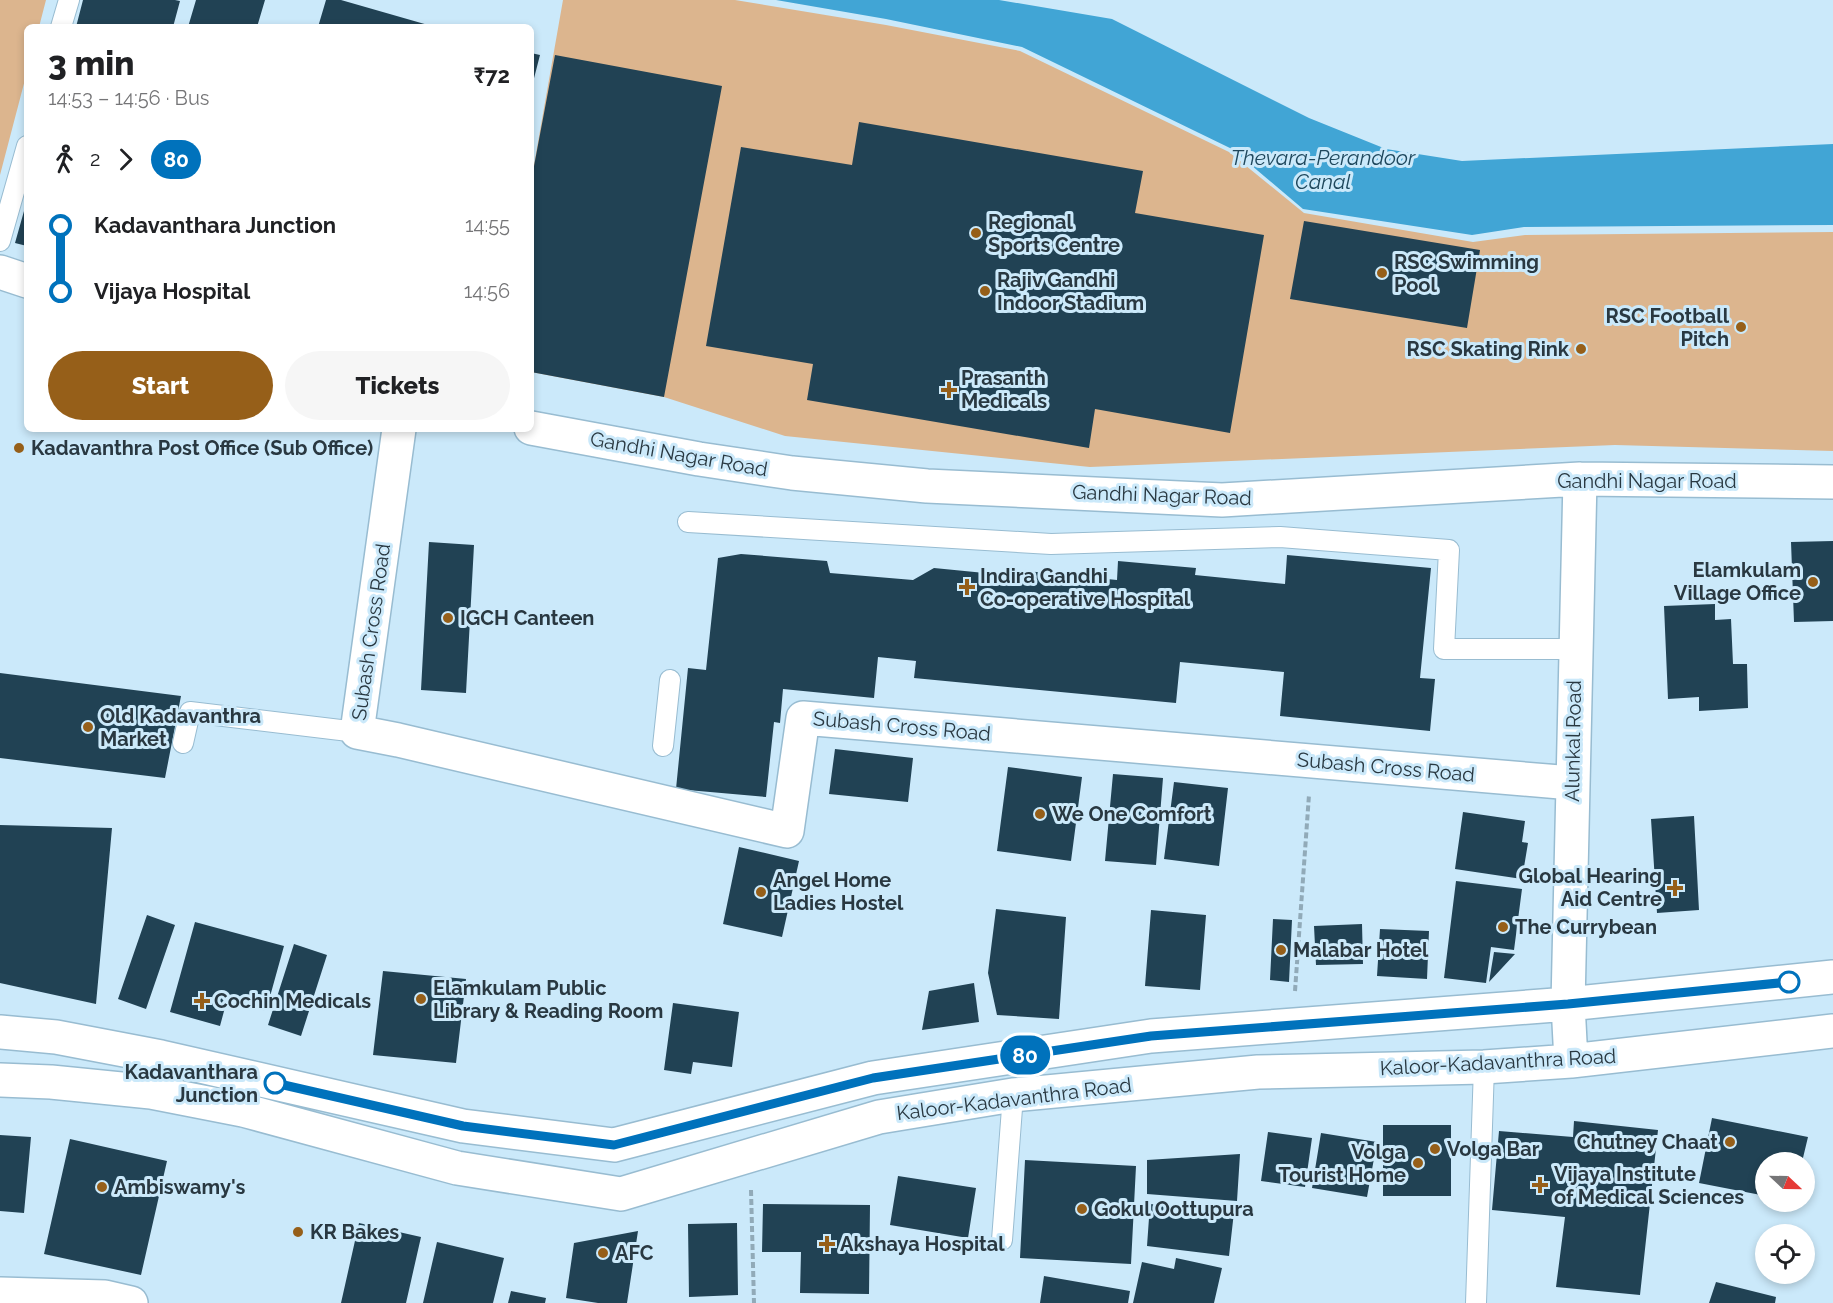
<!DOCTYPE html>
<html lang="en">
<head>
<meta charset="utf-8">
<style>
  body { margin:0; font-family:Raleway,sans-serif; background:#f6f6f6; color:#202124; height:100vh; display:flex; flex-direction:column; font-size:22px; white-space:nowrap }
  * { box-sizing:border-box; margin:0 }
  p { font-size:20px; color:#757577 }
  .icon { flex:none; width:33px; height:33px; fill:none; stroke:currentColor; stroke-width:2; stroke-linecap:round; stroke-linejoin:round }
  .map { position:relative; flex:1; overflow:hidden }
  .side { position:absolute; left:24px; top:24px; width:510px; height:408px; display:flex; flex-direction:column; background:#fff; border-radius:9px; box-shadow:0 3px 9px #0003 }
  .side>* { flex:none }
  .badge { padding:0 12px; border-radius:20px; font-size:21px; line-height:39px }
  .needle { width:39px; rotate:112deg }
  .tools { position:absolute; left:1755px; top:1152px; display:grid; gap:12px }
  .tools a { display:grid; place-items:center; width:60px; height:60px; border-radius:50%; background:#fff; box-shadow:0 3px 9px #0003; font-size:30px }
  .map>.badge { position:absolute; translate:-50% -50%; box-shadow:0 0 0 3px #fff }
  .legs { display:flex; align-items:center; gap:9px; height:66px; padding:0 24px; font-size:20px }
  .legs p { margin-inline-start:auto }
  .headline { display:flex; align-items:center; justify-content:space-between; height:102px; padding:0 24px }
  h1 { font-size:33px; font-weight:800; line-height:45px }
  .action { display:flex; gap:12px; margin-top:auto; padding:12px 24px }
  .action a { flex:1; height:69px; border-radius:36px; background:#965f19; color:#fff; font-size:24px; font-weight:800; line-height:69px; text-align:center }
  .action a+a { background:#f6f6f6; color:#202124 }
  ul { padding:0 24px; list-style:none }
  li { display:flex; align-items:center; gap:21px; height:66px; font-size:22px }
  li i { display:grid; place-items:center; width:9px; height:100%; margin:0 8px; background:currentColor }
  li i::after { content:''; width:15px; height:15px; margin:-8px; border:4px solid; border-radius:50%; background:#fff }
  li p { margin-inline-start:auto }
  li:first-child i { background:linear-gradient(#0000 50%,currentColor 0) }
  li:last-child i { background:linear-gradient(currentColor 50%,#0000 0) }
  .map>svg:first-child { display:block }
  .green { fill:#dcb58e }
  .water { fill:#41a5d5 }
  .building { fill:#214254 }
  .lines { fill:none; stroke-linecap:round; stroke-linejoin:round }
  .lane-casing { stroke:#98bcd1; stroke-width:22 }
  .street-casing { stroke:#98bcd1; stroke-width:36 }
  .secondary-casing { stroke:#98bcd1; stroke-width:36 }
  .path { stroke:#91aab8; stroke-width:4; stroke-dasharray:6 3; stroke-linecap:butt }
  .lane { stroke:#fff; stroke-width:20 }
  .street { stroke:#fff; stroke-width:33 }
  .secondary { stroke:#fff; stroke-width:33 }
  .line-1-casing { stroke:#fff; stroke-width:14 }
  .line-1 { stroke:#0072bc; stroke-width:9 }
  .poi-dot { fill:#965f19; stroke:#cbe9fa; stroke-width:2 }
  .stop-1-dot { fill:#fff; stroke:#0072bc; stroke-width:3 }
  .labels { text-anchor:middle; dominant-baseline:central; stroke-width:6; stroke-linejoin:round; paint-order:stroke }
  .poi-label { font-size:20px; font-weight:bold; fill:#293841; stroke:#cbe9fa; text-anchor:start }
  .street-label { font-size:20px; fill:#293841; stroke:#cbe9fa }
  .stop-label { font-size:20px; font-weight:bold; fill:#293841; stroke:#cbe9fa; text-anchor:end }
  .water-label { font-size:21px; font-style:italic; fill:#1f485d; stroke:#cbe9fa }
</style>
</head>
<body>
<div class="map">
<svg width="1833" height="1303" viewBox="0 0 1833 1303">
  <rect width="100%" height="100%" fill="#cbe9fa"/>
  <path class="green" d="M0,0H46L39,27H27V72L0,175Z
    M563,0H735L886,25L1020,51L1229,152L1304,213L1473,242L1525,235L1833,232V451L1615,445L1090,467L785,436L664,397L531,372V182Z"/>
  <path class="water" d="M776,0H999L1112,19L1309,118L1386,149L1462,161L1833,144V225L1524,227L1472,235L1303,209L1232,149L1022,47L886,19Z"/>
  <path class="building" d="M83,0H175L180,1L173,27H76Z
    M196,0H265L257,27H188Z
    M326,0H341L435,27H318Z
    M531,53L540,55L532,86H531Z
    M555,55L722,86L664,397L531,372V182Z
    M859,122L1143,171L1135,213L1264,235L1230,433L1095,409L1089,448L807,400L813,364L706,346L741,147L852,165Z
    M26,204H27V246L15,243Z
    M1304,221L1480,250L1467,328L1290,299Z
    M1833,541V621L1794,622L1791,542Z
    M429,542L474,545L466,693L421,690Z
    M741,554L827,561L830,573L913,580L934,568L1005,575L1006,569L1117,580L1118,561L1196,568L1195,575L1285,584L1287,555L1431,568L1420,678L1435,679L1430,731L1280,716L1284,672L1180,662L1176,703L914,678L916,661L878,657L874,698L783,689L780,723L774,722L766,797L676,789L688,668L706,670L718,558Z
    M1715,604V620L1731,619L1733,664H1747L1748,708L1699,711V697L1668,699L1664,606Z
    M0,673L181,696L165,778L0,758Z
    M835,749L913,758L908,802L829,794Z
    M1008,767L1082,777L1071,861L997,851Z
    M1113,774L1163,778L1156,865L1105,861Z
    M1174,782L1228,788L1219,866L1164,859Z
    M1463,812L1525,821L1522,842L1528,843L1522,879L1455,869Z
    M1694,816L1699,910L1657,913L1651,819Z
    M0,825L112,828L96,1004L0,983Z
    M739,847L799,861L782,937L723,924Z
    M1456,881L1522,889L1514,950L1491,947L1486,983L1444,978Z
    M996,909L1066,917L1059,1019L997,1015L988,973Z
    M1151,910L1206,915L1200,990L1145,986Z
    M147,915L175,925L146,1009L118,999Z
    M1273,919L1292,920L1289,982L1270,980Z
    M195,922L284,946L266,1011L227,1000L220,1026L170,1012Z
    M1362,924L1363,964L1316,965L1314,926Z
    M1380,929L1429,931L1427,979L1377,976Z
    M294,944L327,955L301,1036L268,1025Z
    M1494,952L1515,954L1489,982Z
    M383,971L466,979L456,1063L373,1055Z
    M974,983L979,1022L922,1030L929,991Z
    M673,1003L739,1012L732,1067L693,1062L691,1074L664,1070Z
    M1712,1118L1808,1137L1802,1162H1766V1196L1699,1183Z
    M1574,1121L1658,1130L1640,1295L1556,1287L1565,1217L1492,1210L1499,1131L1573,1137Z
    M1383,1125H1451V1196H1383Z
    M1268,1132L1312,1138L1305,1187L1261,1181Z
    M1321,1133L1377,1142L1367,1197L1312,1188Z
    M0,1135L31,1137L24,1213L0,1211Z
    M70,1139L167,1161L141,1275L44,1254Z
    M1240,1154L1237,1201L1147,1194V1160Z
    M1025,1160L1136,1166L1131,1264L1020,1258Z
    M898,1176L976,1188L968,1238L890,1225Z
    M763,1204L870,1205L869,1294L800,1293L801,1252H762Z
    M1150,1204L1234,1212L1229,1256L1147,1246Z
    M359,1223L421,1237L406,1303H341Z
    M737,1223L738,1295L689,1297L688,1224Z
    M638,1231L627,1303H598L566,1298L574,1243Z
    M437,1242L504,1258L493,1303H423Z
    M1176,1258L1222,1268L1214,1303H1133L1142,1262L1174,1269Z
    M1044,1276L1130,1291L1128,1303H1040Z
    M1716,1282L1776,1297L1775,1303H1709Z
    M511,1291L546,1298L545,1303H508Z"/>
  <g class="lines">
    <defs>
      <path id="lane" d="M61,27L69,0
        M0,241L27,146
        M688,522L1051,544L1280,537L1449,550L1444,649H1576
        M183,743L190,712L357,732
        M663,746L670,680
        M1002,1240L1013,1095
        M1476,1303L1484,1067"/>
      <path id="street" d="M399,429L357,732L398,740L787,831L803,718L1572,783
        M0,1294L105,1297L131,1303"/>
      <path id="secondary" d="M0,272L27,281
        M531,428L699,459L792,473L927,486L1222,500L1580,479L1833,482
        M0,1032L56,1037L161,1057L463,1126L614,1145L873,1078L1151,1036L1568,1004L1833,977
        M1571,1061L1568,1004L1580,479
        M0,1080L51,1082L151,1092L243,1110L457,1168L621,1194L879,1117L1013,1095L1258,1072L1484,1067L1571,1061L1833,1031"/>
    </defs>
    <use href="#lane" class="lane-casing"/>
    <use href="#street" class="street-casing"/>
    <use href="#secondary" class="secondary-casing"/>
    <path class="path" d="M1295,991L1309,795
      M751,1190L754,1303"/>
    <use href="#lane" class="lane"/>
    <use href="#street" class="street"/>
    <use href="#secondary" class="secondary"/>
  </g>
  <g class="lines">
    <defs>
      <path id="line-1" d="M275,1083L463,1126L614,1145L873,1078L1151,1036L1568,1004L1789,982"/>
    </defs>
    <use href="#line-1" class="line-1-casing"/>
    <use href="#line-1" class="line-1"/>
  </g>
  <g class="poi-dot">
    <circle cx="976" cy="233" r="6"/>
    <circle cx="1382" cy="273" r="6"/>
    <circle cx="985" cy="291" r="6"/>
    <circle cx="1741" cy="327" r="6"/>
    <circle cx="1581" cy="349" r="6"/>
    <path d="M946 381h6v6h6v6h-6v6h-6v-6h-6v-6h6z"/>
    <circle cx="19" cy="448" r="6"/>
    <circle cx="1813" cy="582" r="6"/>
    <path d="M964 578h6v6h6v6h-6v6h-6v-6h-6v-6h6z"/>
    <circle cx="448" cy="618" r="6"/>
    <circle cx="88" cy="727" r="6"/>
    <circle cx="1040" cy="814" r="6"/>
    <path d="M1672 879h6v6h6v6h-6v6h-6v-6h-6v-6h6z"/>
    <circle cx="761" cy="892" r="6"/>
    <circle cx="1503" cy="927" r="6"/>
    <circle cx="1281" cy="950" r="6"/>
    <circle cx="421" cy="999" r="6"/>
    <path d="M199 992h6v6h6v6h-6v6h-6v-6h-6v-6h6z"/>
    <circle cx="1730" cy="1142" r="6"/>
    <circle cx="1435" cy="1149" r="6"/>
    <circle cx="1418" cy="1163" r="6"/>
    <path d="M1537 1176h6v6h6v6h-6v6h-6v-6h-6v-6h6z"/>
    <circle cx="102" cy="1187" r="6"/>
    <circle cx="1082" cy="1209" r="6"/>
    <circle cx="298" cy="1232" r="6"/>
    <path d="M824 1235h6v6h6v6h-6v6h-6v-6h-6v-6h6z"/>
    <circle cx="603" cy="1253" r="6"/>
  </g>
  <g class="stop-1-dot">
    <circle cx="1789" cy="982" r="10"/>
    <circle cx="275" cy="1083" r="10"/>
  </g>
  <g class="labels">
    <g class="poi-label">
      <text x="988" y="222">Regional<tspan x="988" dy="23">Sports Centre</tspan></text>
      <text x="1394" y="262">RSC Swimming<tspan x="1394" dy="23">Pool</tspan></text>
      <text x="997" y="280">Rajiv Gandhi<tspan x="997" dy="23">Indoor Stadium</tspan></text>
      <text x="1729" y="316" text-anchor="end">RSC Football<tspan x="1729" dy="23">Pitch</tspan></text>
      <text x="1569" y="349" text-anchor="end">RSC Skating Rink</text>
      <text x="961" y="378">Prasanth<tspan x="961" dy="23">Medicals</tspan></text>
      <text x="31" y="448">Kadavanthra Post Office (Sub Office)</text>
      <text x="1801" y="570" text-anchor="end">Elamkulam<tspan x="1801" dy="23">Village Office</tspan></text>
      <text x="980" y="576">Indira Gandhi<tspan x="980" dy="23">Co-operative Hospital</tspan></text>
      <text x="460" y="618">IGCH Canteen</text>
      <text x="100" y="716">Old Kadavanthra<tspan x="100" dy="23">Market</tspan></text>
      <text x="1052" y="814">We One Comfort</text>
      <text x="1662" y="876" text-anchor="end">Global Hearing<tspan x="1662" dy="23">Aid Centre</tspan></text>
      <text x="773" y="880">Angel Home<tspan x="773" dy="23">Ladies Hostel</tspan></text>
      <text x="1515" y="927">The Currybean</text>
      <text x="1293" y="950">Malabar Hotel</text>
      <text x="433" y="988">Elamkulam Public<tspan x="433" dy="23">Library &amp; Reading Room</tspan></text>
      <text x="214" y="1001">Cochin Medicals</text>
      <text x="1718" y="1142" text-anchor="end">Chutney Chaat</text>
      <text x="1447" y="1149">Volga Bar</text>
      <text x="1406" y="1152" text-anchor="end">Volga<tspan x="1406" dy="23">Tourist Home</tspan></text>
      <text x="1554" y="1174">Vijaya Institute<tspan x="1554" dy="23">of Medical Sciences</tspan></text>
      <text x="114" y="1187">Ambiswamy's</text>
      <text x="1094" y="1209">Gokul Oottupura</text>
      <text x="310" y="1232">KR Bakes</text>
      <text x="840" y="1244">Akshaya Hospital</text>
      <text x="615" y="1253">AFC</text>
    </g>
    <g class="street-label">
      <text transform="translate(679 454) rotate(10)">Gandhi Nagar Road</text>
      <text x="1647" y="481">Gandhi Nagar Road</text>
      <text transform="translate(1162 495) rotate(2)">Gandhi Nagar Road</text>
      <text transform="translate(371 632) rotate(-82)">Subash Cross Road</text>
      <text transform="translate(902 726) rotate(5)">Subash Cross Road</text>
      <text transform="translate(1573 741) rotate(-89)">Alunkal Road</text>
      <text transform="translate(1386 767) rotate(5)">Subash Cross Road</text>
      <text transform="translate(1498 1062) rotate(-3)">Kaloor-Kadavanthra Road</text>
      <text transform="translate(1014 1099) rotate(-7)">Kaloor-Kadavanthra Road</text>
    </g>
    <g class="stop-label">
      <text x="258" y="1072">Kadavanthara<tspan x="258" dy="23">Junction</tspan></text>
    </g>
    <g class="water-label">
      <text x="1323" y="157">Thevara-Perandoor<tspan x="1323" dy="24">Canal</tspan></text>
    </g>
  </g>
</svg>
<div class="tools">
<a><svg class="needle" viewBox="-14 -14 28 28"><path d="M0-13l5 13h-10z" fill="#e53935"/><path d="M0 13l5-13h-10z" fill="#757577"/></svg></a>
<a><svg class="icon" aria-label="locate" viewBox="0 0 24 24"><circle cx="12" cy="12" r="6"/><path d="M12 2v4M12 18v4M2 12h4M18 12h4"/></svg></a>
</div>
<b class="badge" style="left:1025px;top:1055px;background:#0072bc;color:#fff">80</b>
<section class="side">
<div class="headline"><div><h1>3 min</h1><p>14:53 – 14:56 · Bus</p></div><b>₹72</b></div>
<div class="legs"><svg class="icon" aria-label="walk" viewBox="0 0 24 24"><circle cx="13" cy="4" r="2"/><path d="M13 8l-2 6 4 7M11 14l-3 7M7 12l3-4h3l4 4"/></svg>2<svg class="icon" aria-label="forward" viewBox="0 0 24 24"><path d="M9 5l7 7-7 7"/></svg><b class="badge" style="background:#0072bc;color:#fff">80</b></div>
<ul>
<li><i style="color:#0072bc"></i><b>Kadavanthara Junction</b><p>14:55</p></li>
<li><i style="color:#0072bc"></i><b>Vijaya Hospital</b><p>14:56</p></li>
</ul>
<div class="action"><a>Start</a><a>Tickets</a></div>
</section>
</div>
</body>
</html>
